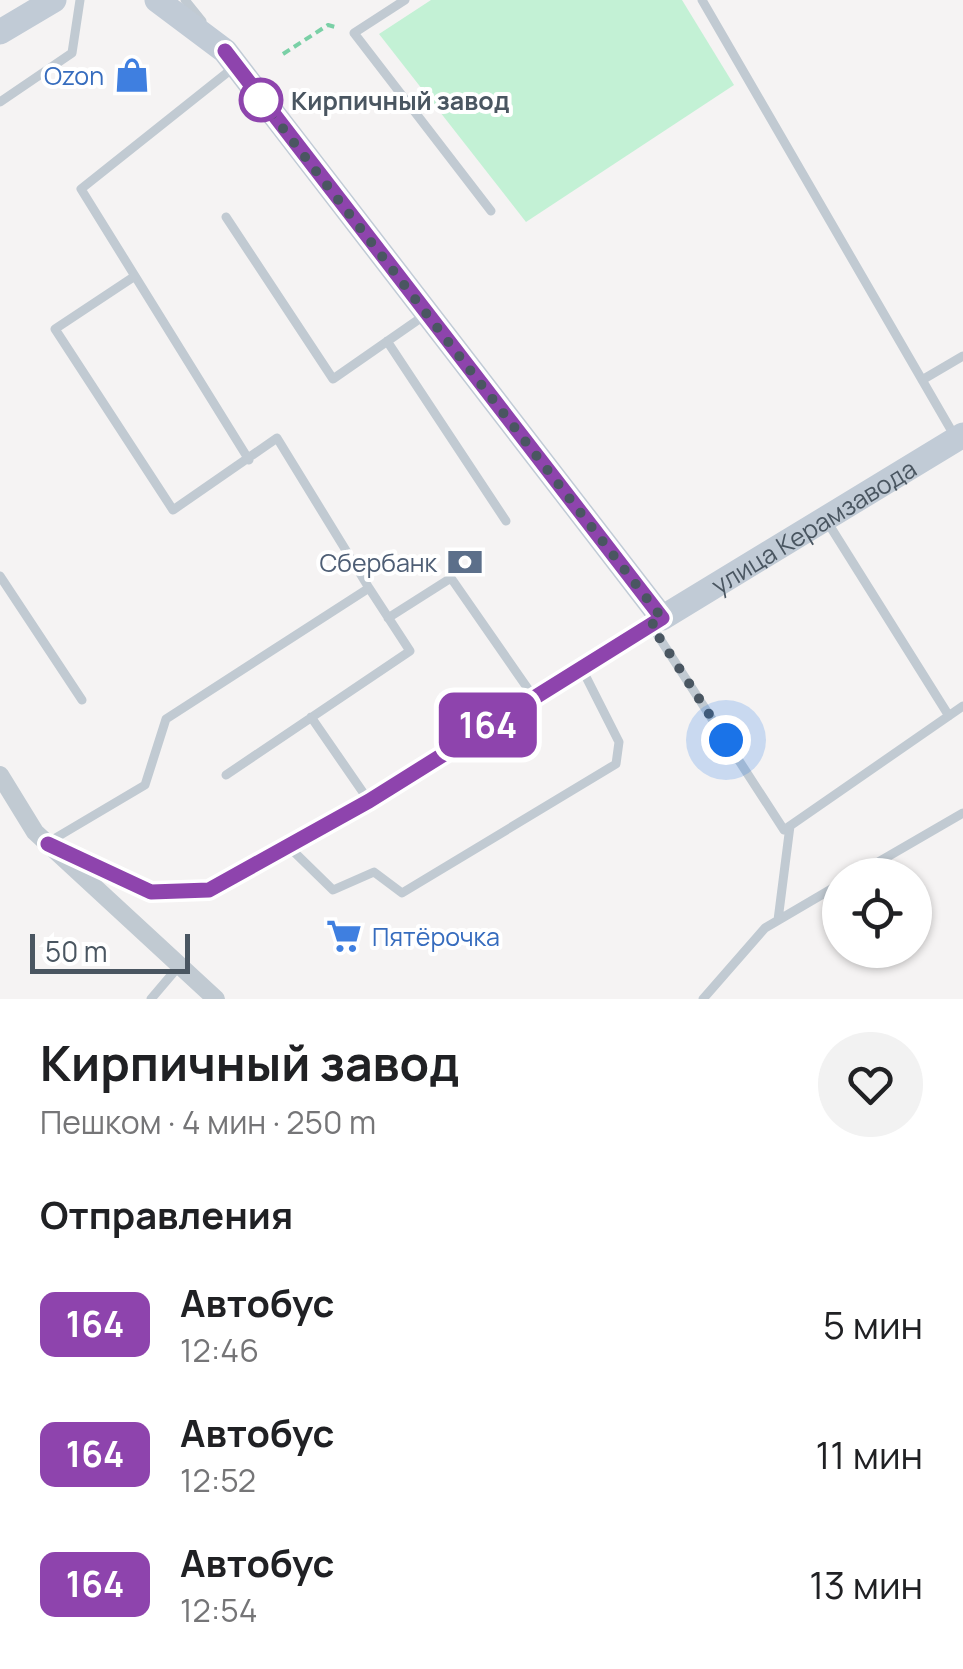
<!DOCTYPE html>
<html lang="ru">
<head>
<meta charset="utf-8">
<style>
  body { margin:0; font-family:Manrope,sans-serif; background:#f2f2f2; color:#202124; height:100vh; display:flex; flex-direction:column; font-size:38px; white-space:nowrap }
  * { box-sizing:border-box; margin:0 }
  p { font-size:32px; color:#757577 }
  .icon { flex:none; width:55px; height:55px; fill:none; stroke:currentColor; stroke-width:2; stroke-linecap:round; stroke-linejoin:round }
  .map { position:relative; height:999px; overflow:hidden }
  .sheet { display:flex; flex-direction:column; background:#fff; flex:1 }
  .sheet>* { flex:none }
  .badge { padding:0 20px; border-radius:15px; font-size:35px; line-height:65px }
  .controls { position:absolute; left:822px; top:858px; display:grid; gap:20px }
  .controls a { display:grid; place-items:center; width:110px; height:110px; border-radius:50%; background:#fff; box-shadow:0 2px 8px #0004; font-size:50px }
  .scale { position:absolute; left:30px; bottom:25px; width:160px; box-sizing:border-box; padding-left:10px; border:5px solid #4a5661; border-top:0; font-size:28px; line-height:35px; white-space:nowrap; color:#4a5661; -webkit-text-stroke:8px #fff; paint-order:stroke }
  .you { position:absolute; width:50px; height:50px; margin:-25px; border:8px solid #fff; border-radius:50%; background:#1a73e8; box-shadow:0 0 0 15px #1a73e833 }
  .map>.badge { position:absolute; translate:-50% -50%; box-shadow:0 0 0 5px #fff }
  h2 { padding:0 40px; font-size:38px; line-height:90px }
  .round { display:grid; place-items:center; flex:none; width:105px; height:105px; border-radius:52px; background:#f2f2f2 }
  .head { display:flex; align-items:center; justify-content:space-between; height:170px; padding:0 40px }
  h1 { font-size:48px; font-weight:700; line-height:75px }
  ul { padding:0; list-style:none }
  li { display:flex; align-items:center; gap:30px; height:130px; padding:0 40px }
  li div { flex:1 }
  li b { display:block; font-size:38px }
  li em { font-style:normal }
  li .badge { min-width:110px; font-weight:700; text-align:center }
  .map>svg:first-child { display:block }
  .green { fill:#c3f1d5 }
  .lines { fill:none; stroke-linecap:round; stroke-linejoin:round }
  .path { stroke:#7ad0a6; stroke-width:4; stroke-dasharray:8 5; stroke-linecap:butt }
  .lane { stroke:#c1cad2; stroke-width:9 }
  .street { stroke:#c1cad2; stroke-width:18 }
  .secondary { stroke:#c1cbd6; stroke-width:25 }
  .line-casing { stroke:#fff; stroke-width:22 }
  .line { stroke:#8e44ad; stroke-width:15 }
  .walk { stroke:#4a5661; stroke-width:10; stroke-dasharray:0 18 }
  .stop-dot { fill:#fff; stroke:#8e44ad; stroke-width:5 }
  .labels { text-anchor:middle; dominant-baseline:central; stroke-width:8; stroke-linejoin:round; paint-order:stroke }
  .shop-label { font-size:25px; fill:#366cbe; stroke:#fff; text-anchor:end }
  .stop-label { font-size:25px; font-weight:bold; fill:#4a5661; stroke:#fff; text-anchor:start }
  .street-label { font-size:25px; fill:#4a5661; stroke:#fff }
  .service-label { font-size:25px; fill:#4e5e75; stroke:#fff; text-anchor:end }
</style>
</head>
<body>
<div class="map">
<svg width="963" height="999" viewBox="0 0 963 999">
  <rect width="100%" height="100%" fill="#f5f3f3"/>
  <path class="green" d="M431,0H682L734,85L526,222L379,34Z"/>
  <g class="lines">
    <path class="path" d="M283,54L328,25L339,28"/>
    <path class="lane" d="M185,0L202,21
      M405,0L354,33L491,211
      M702,0L954,435
      M233,68L81,189L249,460
      M0,102L72,53L80,0
      M226,217L333,379L425,315
      M135,276L55,329L173,510L277,438L369,588
      M387,341L506,521
      M922,380L963,356
      M828,523L949,716
      M0,576L82,700
      M388,618L451,578L533,696
      M651,625L784,830L963,706
      M311,717L369,801
      M47,843L145,785L166,719L369,588L410,651L226,775
      M289,847L333,890L374,872L402,893L616,764L619,742L581,667
      M856,875L963,813
      M778,920L790,826
      M151,999L179,966
      M703,999L765,928L840,884"/>
    <path class="street" d="M0,775L35,832L216,999
      M47,843L151,893L209,890L369,801L662,618"/>
    <g class="secondary">
      <path id="s1" d="M157,0L225,51L662,618L963,435"/>
      <path d="M0,32L54,0"/>
    </g>
  </g>
  <g class="lines">
    <defs>
      <path id="line" d="M48,844L151,892L209,890L369,801L662,618L225,51"/>
    </defs>
    <use href="#line" class="line-casing"/>
    <use href="#line" class="line"/>
    <path class="walk" d="M261,100L662,618L651,625L726,740"/>
  </g>
  <defs>
    <symbol id="shop-bare" viewBox="-9 -9 18 18"><path d="M-5-2.5h2.3a2.7 3.5 0 0 1 5.4 0H5L5.5 6h-11ZM-1.5-2.5h3a1.5 2.3 0 0 0-3 0Z" fill="#3f7fe0" stroke="#fff" stroke-width="2.5" paint-order="stroke"/></symbol>
    <symbol id="bank-bare" viewBox="-9 -9 18 18"><path d="M-6-4H6V4H-6ZM0-2.3a2.3 2.3 0 1 0 0 4.6a2.3 2.3 0 1 0 0-4.6Z" fill="#5c6f8a" stroke="#fff" stroke-width="2.5" paint-order="stroke"/></symbol>
    <symbol id="supermarket-bare" viewBox="-9 -9 18 18"><path d="M-6-5.5h2.5l.6 2H6L4.5 2H-2.5L-4.4-4H-6ZM-1.5 3.2a1.3 1.3 0 1 0 .1 0ZM3 3.2a1.3 1.3 0 1 0 .1 0Z" fill="#3f7fe0" stroke="#fff" stroke-width="2.5" paint-order="stroke"/></symbol>
  </defs>
  <g fill-rule="evenodd">
    <use href="#shop-bare" x="107" y="50" width="50" height="50"/>
    <use href="#bank-bare" x="440" y="537" width="50" height="50"/>
    <use href="#supermarket-bare" x="319" y="911" width="50" height="50"/>
  </g>
  <circle class="stop-dot" cx="261" cy="100" r="20"/>
  <g class="labels">
    <g class="shop-label">
      <text x="104" y="75">Ozon</text>
      <text x="372" y="936" text-anchor="start">Пятёрочка</text>
    </g>
    <g class="stop-label">
      <text x="291" y="100">Кирпичный завод</text>
    </g>
    <g class="street-label">
      <text stroke="none"><textPath href="#s1" startOffset="978">улица Керамзавода</textPath></text>
    </g>
    <g class="service-label">
      <text x="437" y="562">Сбербанк</text>
    </g>
  </g>
</svg>
<div class="controls">
<a><svg class="icon" aria-label="locate" viewBox="0 0 24 24"><circle cx="12" cy="12" r="6"/><path d="M12 2v4M12 18v4M2 12h4M18 12h4"/></svg></a>
</div>
<div class="scale">50 m</div>
<div class="you" style="left:726px;top:740px"></div>
<b class="badge" style="left:488px;top:725px;background:#8e44ad;color:#fff">164</b>
</div>
<section class="sheet">
<div class="head"><div><h1>Кирпичный завод</h1><p>Пешком · 4 мин · 250 m</p></div><a class="round"><svg class="icon" aria-label="heart" viewBox="0 0 24 24"><path d="M12 20l-8-8c-3-5 5-10 8-4 3-6 11-1 8 4z"/></svg></a></div>
<h2>Отправления</h2>
<ul>
<li><span class="badge" style="background:#8e44ad;color:#fff">164</span><div><b>Автобус</b><p>12:46</p></div><em>5 мин</em></li>
<li><span class="badge" style="background:#8e44ad;color:#fff">164</span><div><b>Автобус</b><p>12:52</p></div><em>11 мин</em></li>
<li><span class="badge" style="background:#8e44ad;color:#fff">164</span><div><b>Автобус</b><p>12:54</p></div><em>13 мин</em></li>
</ul>
</section>
</body>
</html>
